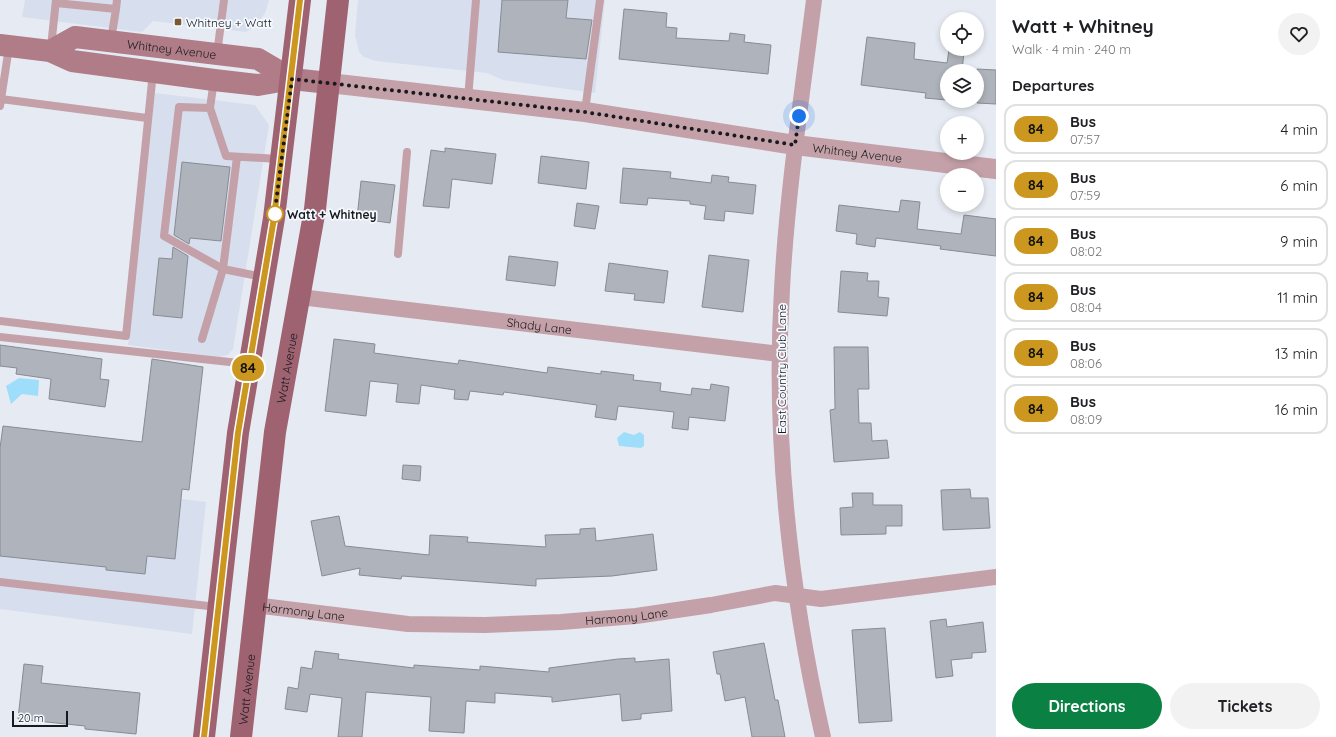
<!DOCTYPE html>
<html lang="en">
<head>
<meta charset="utf-8">
<style>
  body { margin:0; font-family:Quicksand,sans-serif; background:#f2f2f2; color:#202124; height:100vh; display:flex; flex-direction:column; font-size:15px; white-space:nowrap }
  * { box-sizing:border-box; margin:0 }
  p { font-size:13px; color:#757577 }
  .icon { flex:none; width:22px; height:22px; fill:none; stroke:currentColor; stroke-width:2; stroke-linecap:round; stroke-linejoin:round }
  .map { position:relative; flex:1; overflow:hidden }
  .sheet { display:flex; flex-direction:column; background:#fff; width:340px }
  .sheet>* { flex:none }
  .badge { padding:0 8px; border-radius:13px; font-size:14px; line-height:26px }
  .tools { position:absolute; left:940px; top:12px; display:grid; gap:8px }
  .tools a { display:grid; place-items:center; width:44px; height:44px; border-radius:50%; background:#fff; box-shadow:0 2px 6px #0003; font-size:20px }
  .scale { position:absolute; left:12px; bottom:10px; width:56px; box-sizing:border-box; padding-left:4px; border:2px solid #181a1d; border-top:0; font-size:11px; line-height:14px; white-space:nowrap; color:#181a1d; -webkit-text-stroke:3px #f4f8ff; paint-order:stroke }
  .you { position:absolute; width:20px; height:20px; margin:-10px; border:3px solid #fff; border-radius:50%; background:#1a73e8; box-shadow:0 0 0 6px #1a73e833 }
  .map>.badge { position:absolute; translate:-50% -50%; box-shadow:0 0 0 2px #fff }
  h2 { padding:0 16px; font-size:15px; line-height:36px }
  .round { display:grid; place-items:center; flex:none; width:42px; height:42px; border-radius:21px; background:#f2f2f2 }
  .head { display:flex; align-items:center; justify-content:space-between; height:68px; padding:0 16px }
  h1 { font-size:19px; font-weight:700; line-height:30px }
  .button { display:flex; gap:8px; margin-top:auto; padding:8px 16px }
  .button a { flex:1; height:46px; border-radius:24px; background:#0b8043; color:#fff; font-size:16px; font-weight:700; line-height:46px; text-align:center }
  .button a+a { background:#f2f2f2; color:#202124 }
  ul { padding:0; list-style:none }
  li { display:flex; align-items:center; gap:12px; height:50px; margin:0 8px 6px; padding:0 8px; border:2px solid #e0e0e0; border-radius:12px }
  li div { flex:1 }
  li b { display:block; font-size:15px }
  li em { font-style:normal }
  li .badge { min-width:44px; font-weight:700; text-align:center }
  main { display:flex; flex:1; min-height:0 }
  .map>svg:first-child { display:block }
  .built { fill:#d7dfee }
  .water { fill:#9edefb }
  .building { fill:#afb4bc; stroke:#878b93 }
  .lines { fill:none; stroke-linecap:round; stroke-linejoin:round }
  .service { stroke:#c4a0a8; stroke-width:8 }
  .minor { stroke:#c4a0a8; stroke-width:16 }
  .tertiary { stroke:#c4a0a8; stroke-width:20 }
  .secondary { stroke:#af7c87; stroke-width:22 }
  .primary { stroke:#9e6270; stroke-width:22 }
  .line-casing { stroke:#fff; stroke-width:9 }
  .line { stroke:#cb971e; stroke-width:6 }
  .walk { stroke:#181a1d; stroke-width:4; stroke-dasharray:0 7.2 }
  .poi-dot { fill:#7a592f; stroke:#f4f8ff; stroke-width:1.5 }
  .stop-dot { fill:#fff; stroke:#cb971e; stroke-width:2 }
  .labels { text-anchor:middle; dominant-baseline:central; stroke-width:3.5; stroke-linejoin:round; paint-order:stroke }
  .poi-label { font-size:12px; fill:#181a1d; stroke:#f4f8ff; text-anchor:start }
  .street-label { font-size:12px; fill:#181a1d; stroke:#f4f8ff }
  .stop-label { font-size:12px; font-weight:bold; fill:#181a1d; stroke:#f4f8ff; text-anchor:start }
</style>
</head>
<body>
<main>
<div class="map">
<svg width="996" height="737" viewBox="0 0 996 737">
  <rect width="100%" height="100%" fill="#e6ebf3"/>
  <path class="built" d="M25,0H269L265,13L256,26L246,32L153,21L142,32L22,17Z
    M358,0H605L595,93L503,80L487,73L376,61L364,57L359,52L355,35Z
    M155,93L255,105L269,125L233,349L228,355L219,357L128,345Z
    M0,475L206,502L192,634L0,609Z"/>
  <path class="water" d="M19,378L39,380L38,396L22,394L11,404L6,386Z
    M624,432L634,435L640,432L644,435V446L641,448L619,446L617,438Z"/>
  <path class="building" d="M502,0H568L566,18L592,20L586,59L498,52Z
    M624,9L667,13L666,27L677,28L676,38L729,41L730,33L745,35L744,42L771,45L768,74L619,59Z
    M867,37L915,43L914,59L947,63L949,50L964,52L962,71H947V100L925,98L926,93L861,85Z
    M977,69L996,70V104L977,103Z
    M445,148L496,154L492,184L452,179L449,208L423,206L431,150L445,152Z
    M541,156L589,162L586,189L538,183Z
    M182,162L230,167L221,241L190,238L189,244L174,235Z
    M623,168L671,172L670,178L711,183L712,175L729,177L728,182L756,185L753,214L725,211L724,221L704,219L706,206L690,204V201L648,198L647,205L620,203Z
    M361,181L395,185L390,223L357,218Z
    M901,200L920,202L917,229L961,234L964,215L996,219V256L940,249L941,246L876,238L875,247L856,244L857,234L836,231L839,205L899,212Z
    M577,203L599,206L595,229L574,226Z
    M173,247L188,256L182,318L153,315L159,258L172,259Z
    M709,255L749,260L743,312L702,307Z
    M509,256L558,262L555,286L506,280Z
    M609,263L668,271L664,303L634,300L635,294L605,291Z
    M841,271L868,273L867,281H879L878,297L889,298L887,316L838,312Z
    M334,339L375,344L374,353L458,364L459,360L547,373L548,367L601,374V371L634,375L633,380L661,383L660,391L691,395L692,388L710,390L711,384L729,387L725,421L689,417L688,430L672,428L674,412L618,406L616,420L595,417L597,405L504,392L503,395L470,391L468,400L454,399L455,390L421,385L419,404L396,402L398,384L370,381L366,416L325,411Z
    M0,345L102,359L100,379L109,380L105,407L49,399L51,379L16,374L17,368L0,366Z
    M834,347H868L869,389H858L859,423H871L872,441L887,440L889,458L834,462L830,410L835,409Z
    M152,359L203,367L189,490L182,489L175,559L147,556L145,574L106,570V567L0,556V448L3,426L142,442Z
    M403,465L421,466L420,481L402,479Z
    M970,489L971,498H988L990,528L943,530L941,490Z
    M852,493H873V505H902V526H886V534L841,535L840,508L853,507Z
    M339,516L345,546L429,555L430,535L468,537L467,542L546,547L545,535L580,534V529L595,528L596,541L653,534L657,570L612,576L536,579V586L402,576L401,579L359,575L360,568L322,576L311,521Z
    M946,619L947,627L983,622L986,652L972,653V658L951,660L953,676L936,678L930,621Z
    M885,628L892,721L859,723L852,630Z
    M764,643L775,700H778L785,737H752L745,697L725,701L720,674H717L713,652Z
    M315,651L339,654L338,659L414,668V665L480,670V666L549,672V668L618,659L635,658V662L669,659L672,711L641,714V719L622,721L620,694L552,702V697L495,693V703L466,701L464,733L429,731L431,697L366,692L362,737H338L342,698L310,694L307,712L285,709L288,687L298,689L301,667L312,669Z
    M24,664L43,666L41,683L140,693L136,734L85,729V726L18,719Z"/>
  <g class="lines">
    <path class="service" d="M56,3L116,9L117,0
      M111,40L116,9
      M51,47L56,0
      M217,54L224,0
      M214,80L210,108L226,156L279,159
      M1,99L147,118
      M468,99L476,0
      M0,106L9,47
      M210,108L179,107L164,236L223,269L237,157
      M585,111L600,0
      M398,254L407,152
      M0,321L126,336L153,72
      M0,337L248,364
      M202,339L223,269L263,277
      M0,582L217,607"/>
    <g class="minor">
      <path d="M814,0C802,96 787,192 782,289C773,439 790,591 823,737"/>
      <path id="s1" d="M300,297L780,354"/>
      <path id="s2" d="M254,605L408,624L485,625L561,622L636,616L711,605L775,593L821,599L996,577"/>
    </g>
    <path class="tertiary" id="s3" d="M329,83L585,112L795,145L996,169"/>
    <g class="secondary">
      <path d="M0,45L50,51L72,61L214,80L258,85L292,79L329,83"/>
      <path id="s4" d="M50,51L75,37L258,59L292,79"/>
    </g>
    <g class="primary">
      <path d="M204,737L238,433L274,218L300,0"/>
      <path id="s5" d="M241,737L275,432L315,209L338,0"/>
    </g>
  </g>
  <g class="lines">
    <defs>
      <path id="line" d="M204,737L238,433L274,218L300,0"/>
    </defs>
    <use href="#line" class="line-casing"/>
    <use href="#line" class="line"/>
    <path class="walk" d="M275,214L274,218L292,79L585,112L795,145L799,116"/>
  </g>
  <rect class="poi-dot" x="174" y="18" width="8" height="8" rx="2"/>
  <circle class="stop-dot" cx="275" cy="214" r="8"/>
  <g class="labels">
    <g class="poi-label">
      <text x="186" y="22">Whitney + Watt</text>
    </g>
    <g class="street-label">
      <text stroke="none"><textPath href="#s4" startOffset="126">Whitney Avenue</textPath></text>
      <text stroke="none"><textPath href="#s3" startOffset="533">Whitney Avenue</textPath></text>
      <text stroke="none"><textPath href="#s1" startOffset="241">Shady Lane</textPath></text>
      <text stroke="none"><textPath href="#s5" startOffset="372">Watt Avenue</textPath></text>
      <text transform="translate(781 369) rotate(-90)">East Country Club Lane</text>
      <text stroke="none"><textPath href="#s2" startOffset="50">Harmony Lane</textPath></text>
      <text stroke="none"><textPath href="#s2" startOffset="374">Harmony Lane</textPath></text>
      <text stroke="none"><textPath href="#s5" startOffset="48">Watt Avenue</textPath></text>
    </g>
    <g class="stop-label">
      <text x="287" y="214">Watt + Whitney</text>
    </g>
  </g>
</svg>
<div class="tools">
<a><svg class="icon" aria-label="locate" viewBox="0 0 24 24"><circle cx="12" cy="12" r="6"/><path d="M12 2v4M12 18v4M2 12h4M18 12h4"/></svg></a>
<a><svg class="icon" aria-label="layers" viewBox="0 0 24 24"><path d="M12 4l9 5-9 5-9-5zM3 14l9 5 9-5"/></svg></a>
<a>+</a>
<a>−</a>
</div>
<div class="scale">20 m</div>
<div class="you" style="left:799px;top:116px"></div>
<b class="badge" style="left:248px;top:368px;background:#cb971e;color:#111">84</b>
</div>
<section class="sheet">
<div class="head"><div><h1>Watt + Whitney</h1><p>Walk · 4 min · 240 m</p></div><a class="round"><svg class="icon" aria-label="heart" viewBox="0 0 24 24"><path d="M12 20l-8-8c-3-5 5-10 8-4 3-6 11-1 8 4z"/></svg></a></div>
<h2>Departures</h2>
<ul>
<li><span class="badge" style="background:#cb971e;color:#111">84</span><div><b>Bus</b><p>07:57</p></div><em>4 min</em></li>
<li><span class="badge" style="background:#cb971e;color:#111">84</span><div><b>Bus</b><p>07:59</p></div><em>6 min</em></li>
<li><span class="badge" style="background:#cb971e;color:#111">84</span><div><b>Bus</b><p>08:02</p></div><em>9 min</em></li>
<li><span class="badge" style="background:#cb971e;color:#111">84</span><div><b>Bus</b><p>08:04</p></div><em>11 min</em></li>
<li><span class="badge" style="background:#cb971e;color:#111">84</span><div><b>Bus</b><p>08:06</p></div><em>13 min</em></li>
<li><span class="badge" style="background:#cb971e;color:#111">84</span><div><b>Bus</b><p>08:09</p></div><em>16 min</em></li>
</ul>
<div class="button"><a>Directions</a><a>Tickets</a></div>
</section>
</main>
</body>
</html>
